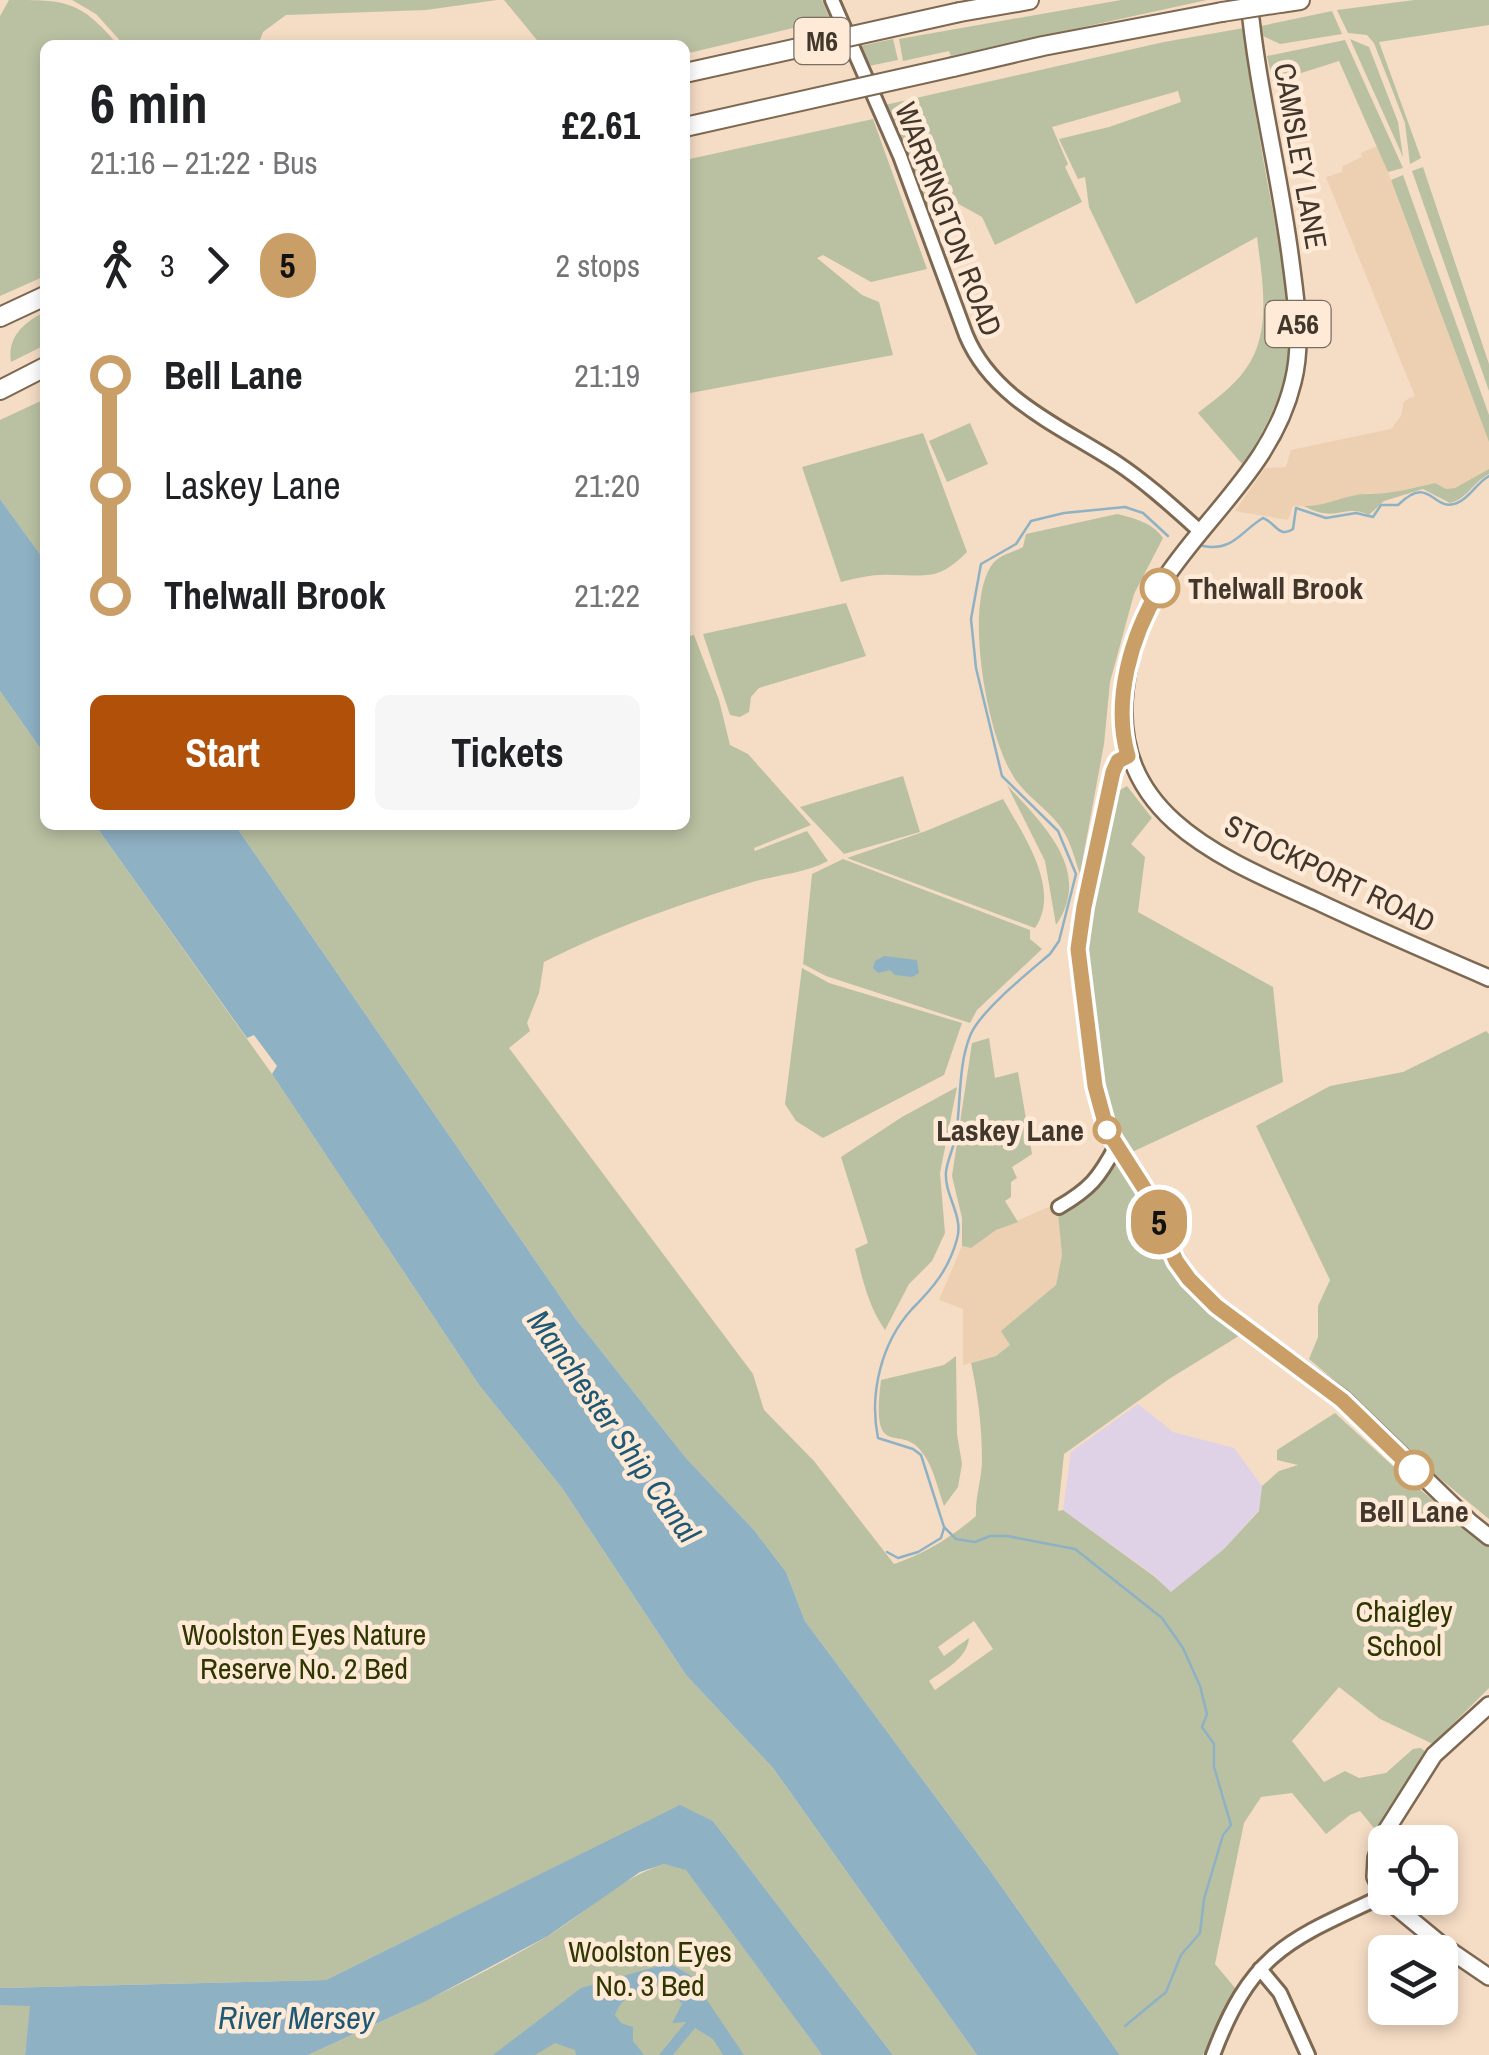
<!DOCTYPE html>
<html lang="en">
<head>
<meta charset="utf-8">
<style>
  body { margin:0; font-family:"Archivo Narrow",sans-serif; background:#f6f6f6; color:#202124; height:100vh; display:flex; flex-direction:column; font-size:38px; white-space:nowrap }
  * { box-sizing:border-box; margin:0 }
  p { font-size:32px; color:#757577 }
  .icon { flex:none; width:55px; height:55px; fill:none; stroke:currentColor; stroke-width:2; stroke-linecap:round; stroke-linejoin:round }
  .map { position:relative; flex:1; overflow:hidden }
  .side { position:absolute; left:40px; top:40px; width:650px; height:790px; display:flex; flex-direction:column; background:#fff; border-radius:15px; box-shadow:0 5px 15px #0003 }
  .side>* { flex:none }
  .badge { padding:0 20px; border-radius:32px; font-size:35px; line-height:65px }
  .controls { position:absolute; left:1368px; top:1825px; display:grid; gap:20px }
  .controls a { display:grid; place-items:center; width:90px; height:90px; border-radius:15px; background:#fff; box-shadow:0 5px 15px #0003; font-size:50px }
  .map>.badge { position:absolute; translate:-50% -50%; box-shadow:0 0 0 5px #fff }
  .legs { display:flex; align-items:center; gap:15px; height:110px; padding:0 50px; font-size:32px }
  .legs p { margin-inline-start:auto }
  .summary { display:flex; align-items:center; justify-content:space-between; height:170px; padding:0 50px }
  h1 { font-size:55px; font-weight:700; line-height:75px }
  .cta { display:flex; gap:20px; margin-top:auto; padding:20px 50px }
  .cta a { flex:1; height:115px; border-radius:15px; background:#b05009; color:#fff; font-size:40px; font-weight:700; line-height:115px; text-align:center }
  .cta a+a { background:#f6f6f6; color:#202124 }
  ul { padding:0 50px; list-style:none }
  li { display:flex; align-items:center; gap:35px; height:110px; font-size:38px }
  li i { display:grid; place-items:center; width:15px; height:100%; margin:0 12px; background:currentColor }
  li i::after { content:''; width:25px; height:25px; margin:-12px; border:8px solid; border-radius:50%; background:#fff }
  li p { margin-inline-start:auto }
  li:first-child i { background:linear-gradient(#0000 50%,currentColor 0) }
  li:last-child i { background:linear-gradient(currentColor 50%,#0000 0) }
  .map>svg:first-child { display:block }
  .built { fill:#edcfb1 }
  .education { fill:#dfd2e6 }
  .green { fill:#bac1a2; fill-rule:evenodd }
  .water { fill:#8fb1c4 }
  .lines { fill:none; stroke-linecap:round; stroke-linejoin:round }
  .stream { stroke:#8fb1c4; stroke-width:2.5 }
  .minor-casing { stroke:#7d6852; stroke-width:18 }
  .major-casing { stroke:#7d6852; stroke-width:20 }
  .highway-casing { stroke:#7d6852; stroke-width:22 }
  .minor { stroke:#fff; stroke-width:12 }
  .major { stroke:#fff; stroke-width:15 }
  .highway { stroke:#fff; stroke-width:18 }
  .highway-bridge-casing { stroke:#7d6852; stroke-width:22; stroke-linecap:butt }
  .highway-bridge { stroke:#fff; stroke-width:18 }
  .line-1-casing { stroke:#fff; stroke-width:22 }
  .line-1 { stroke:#ca9e67; stroke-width:15 }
  .stop-1-dot { fill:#fff; stroke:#ca9e67; stroke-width:5 }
  .labels { text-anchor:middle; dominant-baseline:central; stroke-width:9; stroke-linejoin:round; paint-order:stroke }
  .shield { fill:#ffead7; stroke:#7a6d60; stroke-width:2.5 }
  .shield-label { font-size:28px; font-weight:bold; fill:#41372d }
  .street-label { font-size:30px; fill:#41372d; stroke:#ffead7 }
  .stop-label { font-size:30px; font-weight:bold; fill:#41372d; stroke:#ffead7; text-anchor:start }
  .park-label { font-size:30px; fill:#2f3700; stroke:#ffead7 }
  .water-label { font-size:32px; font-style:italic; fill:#1d5975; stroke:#ffead7 }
</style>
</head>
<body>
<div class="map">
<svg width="1489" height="2055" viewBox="0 0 1489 2055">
  <rect width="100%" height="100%" fill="#f5dcc4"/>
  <path class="built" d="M1378,146L1489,442V469L1455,488L1446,489L1435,483L1380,496L1368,493L1322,507L1293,506L1288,520L1235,511L1265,468L1286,467L1291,450L1391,429L1401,416L1404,401L1415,396L1326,177L1342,172L1343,166L1362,157L1361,153Z
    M1058,1203L1062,1255L1056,1285L1002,1331L1011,1345L996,1356L963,1365V1309L939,1300L962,1246L971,1248L996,1230Z"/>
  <path class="education" d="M1138,1404L1173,1432L1234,1448L1262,1486L1259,1510L1224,1549L1171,1593L1155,1576L1063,1510L1071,1452Z"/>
  <path class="green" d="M9,0C66,0 80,0 118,45H45V276L0,296V16Z
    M72,0H497L426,10L286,15L263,32L258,45H124L96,14Z
    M504,0H822L830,19L685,54V45H541Z
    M1121,0H1207L951,56L949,51L903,61L899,39Z
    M1414,0H1489V25L1379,42L1421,158L1410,164L1405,123L1374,43L1367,35L1348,33L1337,10Z
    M1332,11L1342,34L1280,44L1263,36L1261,26Z
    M1244,28C1251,92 1262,154 1274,217C1282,260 1294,309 1289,353C1284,395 1265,430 1243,465L1198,413C1214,400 1233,387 1245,370C1273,333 1262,279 1257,237L1136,304L1089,207L1085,177L1078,179L1059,139L1109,127L1181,102L1178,91L1052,127L1068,164L1065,167L1082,202L995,245L982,217L946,197L926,204L885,105L1164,42Z
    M893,39L898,60L869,66L860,46Z
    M1350,39L1369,47L1398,122L1403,157Z
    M1345,40L1403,168L1388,172L1339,61L1273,82L1267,56Z
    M873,119L927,269L871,282L823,255L817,258L862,295L879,302L893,355L685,394V160Z
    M1423,167L1489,364V391L1412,171Z
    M1403,175L1489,415V442L1391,180Z
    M45,312V345L11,362C7,337 24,322 45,312Z
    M45,399V561L0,499V420Z
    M970,423L988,464L947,482L929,441Z
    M923,433L967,552C938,581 928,575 891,575C874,574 858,578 841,582L802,467Z
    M1489,469V474C1473,482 1467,499 1450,503L1423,489L1384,501L1369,515C1343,503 1337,524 1304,506C1327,507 1347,493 1369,494C1392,494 1413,488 1435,483L1446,489L1455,488Z
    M1117,514C1134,518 1153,523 1163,538L1134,594L1110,682L1104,744L1080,874C1074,857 1070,838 1059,825C1045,807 1023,794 1012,774C987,733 964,608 991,566C999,554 1011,554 1023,547L1026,534Z
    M846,603L866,656L759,688L751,697L749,712L740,717L730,715L703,634Z
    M694,635L719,700L730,745L748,754L811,825L754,848L755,851L807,831L828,861C804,874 773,875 746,884C674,906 612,928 544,962L539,993L527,1023L530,1031L509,1048L753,1374L764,1410L814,1461L894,1564C926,1553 950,1538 976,1516C975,1496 982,1479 982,1460C982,1427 978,1395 971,1363L996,1356L1010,1345L1001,1331L1056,1285L1062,1255L1058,1212L1110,1165L1120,1161L1140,1195L1170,1266L1189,1288L1242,1334L1169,1379L1064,1454L1058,1511L1063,1510L1155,1577L1171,1592L1224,1549L1259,1511L1262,1486L1279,1471L1298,1465L1277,1460V1450L1335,1413L1405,1477L1489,1547V1688L1433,1744L1380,1719L1339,1687L1292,1741L1324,1782L1345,1771L1359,1778L1386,1773L1413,1749L1421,1748L1427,1753L1378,1833L1360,1811L1350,1815L1326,1834L1292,1793L1261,1797L1244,1823L1215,1964L1236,1989L1213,2048L1202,2055H1120L989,1869L805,1621L786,1572L754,1530L686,1458L575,1318L235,825H685V637ZM974,1621L993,1649L935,1690L929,1681C945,1669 967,1659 969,1638L944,1656L938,1647Z
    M0,691L45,755V825H95L272,1074L479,1385L562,1488L686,1675L773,1768L977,2055H893L713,1821L680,1806L326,1980L0,1988Z
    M903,776L920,832L844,854L800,807Z
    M1007,785C1041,823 1094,870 1056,925L1045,861Z
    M1127,786L1152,818L1131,844L1145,857L1138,912L1273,987L1283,1082L1130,1153L1107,1110L1101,1085L1105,1084V1079H1100L1084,951L1088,915L1113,794Z
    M1003,799C1022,833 1062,889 1035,928L847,858L926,831Z
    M843,859L1030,930V939L1042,949L977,1010L970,1023L826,976L803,964L812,874Z
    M802,968L829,983L962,1023L944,1075L823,1138L796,1121L785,1104Z
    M1486,1031L1489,1034V1519L1415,1458L1340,1385L1309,1359L1318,1337V1306L1330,1280L1256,1126L1330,1086L1403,1072Z
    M989,1038L995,1078L1018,1072L1032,1154L1012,1167L1017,1178L1011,1182V1197L1005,1201L1018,1222L996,1230L971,1248L962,1246V1218L952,1176L972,1043Z
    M957,1087L940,1173L945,1233L932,1261L909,1284L885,1330C868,1306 862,1277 855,1249L868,1243L841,1157L902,1117Z
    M956,1356L957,1434L962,1464L958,1487L944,1506C938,1490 934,1469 924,1455C902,1419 870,1467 881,1380L944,1365Z
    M664,1864L686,1869L822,2055H308C389,2018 471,1982 548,1936C587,1912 620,1878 664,1864Z
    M0,2005H31L25,2055H0Z"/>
  <path class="water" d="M0,499L45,561V755L0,691Z
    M95,825H235L575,1318L686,1458L754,1530L786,1572L805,1621L989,1869L1120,2055H977L773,1768L686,1675L562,1488L479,1385L272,1074L277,1066L254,1035L247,1038Z
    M884,956L917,960L919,973L912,977L895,975L890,970L878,973L873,968L875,961Z
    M680,1805L713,1821L893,2055H822L686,1870L664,1864L640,1872L548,1936L426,2001L308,2055H25L30,2006L0,2005V1988L326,1980Z
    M669,1963L690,1975L744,2055H723L713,2039L695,2028L673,2055H659L686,2022L672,2023L682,2004L670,1988L655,1982C638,1987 622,1997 615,2015L621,2023L633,2027V2041L644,2055H576L575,2050L555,2043L535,2055H493L581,1988Z"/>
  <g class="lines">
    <path class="stream" d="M1203,546C1233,552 1241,531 1263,518C1275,522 1279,539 1293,529L1296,508L1326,518L1356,513L1373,517L1381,505H1398C1431,473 1432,513 1457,503C1470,498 1476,483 1489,476
      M887,1552L898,1558L918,1552L941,1538L944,1528
      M1125,2026L1166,1992L1181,1955L1200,1933L1204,1899L1223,1835L1231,1825L1214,1767V1744L1202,1727L1207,1714L1200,1686L1183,1648L1162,1618L1075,1549L1007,1536H990L975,1542L956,1539L944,1527L921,1455L913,1449L878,1438C869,1394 881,1343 912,1309C933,1288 949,1269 957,1239C964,1216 944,1195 946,1172C947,1161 954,1147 956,1135C961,1103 958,1066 970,1036C979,1012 1029,972 1050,954L1059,941L1076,874L1058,831L1002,776L976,668L971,619L981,564L1016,544L1031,521L1064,513L1125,507L1143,513L1168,536"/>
    <defs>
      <path id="minor" d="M832,0L900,156L966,335C993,400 1062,427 1117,463C1147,483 1174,508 1201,532
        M1059,1207C1090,1189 1099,1178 1116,1146
        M1260,1969L1280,1993L1308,2055
        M1213,2055C1252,1951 1289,1940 1383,1896"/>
      <path id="major" d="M1249,0C1257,88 1280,174 1291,262C1296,301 1303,343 1293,382C1274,462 1210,512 1166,577C1144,611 1129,650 1125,690C1111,815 1221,858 1316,901C1373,928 1431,953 1489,978
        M1128,756L1118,761L1113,771L1084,907L1078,949L1095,1086L1107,1130L1146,1191L1177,1261L1189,1279L1216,1306L1343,1399L1469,1521L1489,1537
        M1385,1897L1375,1877L1376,1858L1384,1834L1434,1755L1489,1705
        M1385,1898L1442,1945L1489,1977"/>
      <path id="highway" d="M1280,3L1300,0
        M960,12L1029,0
        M953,67L1043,46L1222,12
        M0,317L45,296
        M0,390L45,367"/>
    </defs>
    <use href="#minor" class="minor-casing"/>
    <use href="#major" class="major-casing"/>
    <use href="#highway" class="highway-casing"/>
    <use href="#minor" class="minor"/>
    <use href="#major" class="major"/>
    <use href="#highway" class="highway"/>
    <defs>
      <path id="highway-bridge" d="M1222,12L1280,3
        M685,73L960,12
        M685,127L953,67"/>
    </defs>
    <use href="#highway-bridge" class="highway-bridge-casing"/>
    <use href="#highway-bridge" class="highway-bridge"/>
  </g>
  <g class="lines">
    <defs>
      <path id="line-1" d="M1160,588C1131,636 1112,701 1128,756L1118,761L1113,772L1084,907L1078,949L1095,1086L1107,1130L1146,1191L1176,1261L1189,1279L1216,1306L1342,1400L1414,1470"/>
    </defs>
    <use href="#line-1" class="line-1-casing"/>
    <use href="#line-1" class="line-1"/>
  </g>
  <g class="stop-1-dot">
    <circle cx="1160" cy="588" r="18"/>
    <circle cx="1107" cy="1130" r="12"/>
    <circle cx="1414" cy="1470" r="18"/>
  </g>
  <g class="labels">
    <g class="shield">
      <rect x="794.5" y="18" width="55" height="46" rx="8"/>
      <rect x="1265.5" y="301" width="65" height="46" rx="8"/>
    </g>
    <g class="shield-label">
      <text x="822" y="41">M6</text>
      <text x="1298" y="324">A56</text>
    </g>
    <g class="street-label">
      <text transform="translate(1301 156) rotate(80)">CAMSLEY LANE</text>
      <text transform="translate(949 219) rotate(69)">WARRINGTON ROAD</text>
      <text transform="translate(1330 873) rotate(26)">STOCKPORT ROAD</text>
    </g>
    <g class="stop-label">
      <text x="1188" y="588">Thelwall Brook</text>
      <text x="1084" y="1130" text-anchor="end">Laskey Lane</text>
      <text x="1414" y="1511" text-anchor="middle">Bell Lane</text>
    </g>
    <g class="park-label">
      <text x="1404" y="1611">Chaigley<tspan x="1404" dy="34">School</tspan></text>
      <text x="304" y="1634">Woolston Eyes Nature<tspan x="304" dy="34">Reserve No. 2 Bed</tspan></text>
      <text x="650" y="1951">Woolston Eyes<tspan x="650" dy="34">No. 3 Bed</tspan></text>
    </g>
    <g class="water-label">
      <text transform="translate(614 1426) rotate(55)">Manchester Ship Canal</text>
      <text x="296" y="2017">River Mersey</text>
    </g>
  </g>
</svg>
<div class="controls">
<a><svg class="icon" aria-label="locate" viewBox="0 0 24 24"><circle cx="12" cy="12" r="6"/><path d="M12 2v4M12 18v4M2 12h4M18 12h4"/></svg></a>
<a><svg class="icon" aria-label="layers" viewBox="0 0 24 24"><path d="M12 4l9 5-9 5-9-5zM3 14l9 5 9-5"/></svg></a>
</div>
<b class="badge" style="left:1159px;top:1222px;background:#ca9e67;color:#111">5</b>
<section class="side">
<div class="summary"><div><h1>6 min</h1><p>21:16 – 21:22 · Bus</p></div><b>£2.61</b></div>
<div class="legs"><svg class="icon" aria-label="walk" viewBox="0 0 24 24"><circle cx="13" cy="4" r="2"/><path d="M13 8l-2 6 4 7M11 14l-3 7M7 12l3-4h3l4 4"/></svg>3<svg class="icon" aria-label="forward" viewBox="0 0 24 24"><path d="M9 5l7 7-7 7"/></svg><b class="badge" style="background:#ca9e67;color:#111">5</b><p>2 stops</p></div>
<ul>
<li><i style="color:#ca9e67"></i><b>Bell Lane</b><p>21:19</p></li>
<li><i style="color:#ca9e67"></i><span>Laskey Lane</span><p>21:20</p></li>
<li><i style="color:#ca9e67"></i><b>Thelwall Brook</b><p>21:22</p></li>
</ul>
<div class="cta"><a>Start</a><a>Tickets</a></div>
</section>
</div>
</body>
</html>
